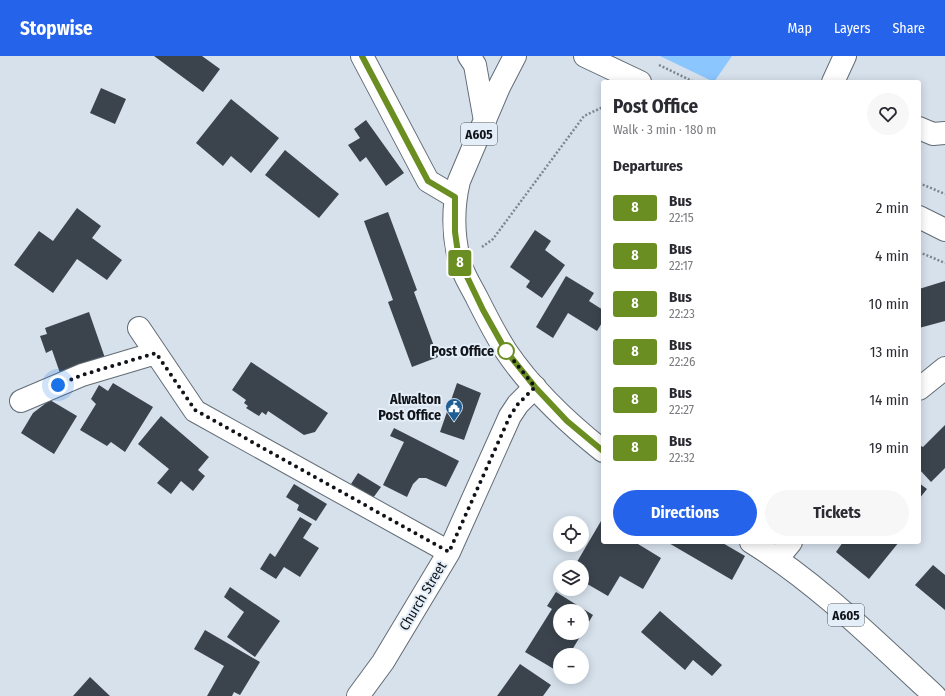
<!DOCTYPE html>
<html lang="en">
<head>
<meta charset="utf-8">
<style>
  body { margin:0; font-family:"Fira Sans Condensed",sans-serif; background:#f7f7f7; color:#2b2b33; height:100vh; display:flex; flex-direction:column; font-size:15px; white-space:nowrap }
  * { box-sizing:border-box; margin:0 }
  p { font-size:13px; color:#7c7c81 }
  .icon { flex:none; width:22px; height:22px; fill:none; stroke:currentColor; stroke-width:2; stroke-linecap:round; stroke-linejoin:round }
  .map { position:relative; flex:1; overflow:hidden }
  .details { position:absolute; left:601px; top:24px; width:320px; height:464px; display:flex; flex-direction:column; background:#fff; border-radius:4px; box-shadow:0 2px 10px #0003 }
  .details>* { flex:none }
  .badge { padding:0 8px; border-radius:3px; font-size:14px; line-height:26px }
  .buttons { position:absolute; left:553px; top:460px; display:grid; gap:8px }
  .buttons a { display:grid; place-items:center; width:36px; height:36px; border-radius:50%; background:#fff; box-shadow:0 2px 10px #0003; font-size:20px }
  .you { position:absolute; width:20px; height:20px; margin:-10px; border:3px solid #fff; border-radius:50%; background:#1a73e8; box-shadow:0 0 0 6px #1a73e833 }
  .map>.badge { position:absolute; translate:-50% -50%; box-shadow:0 0 0 2px #fff }
  h2 { padding:0 12px; font-size:15px; line-height:36px }
  .round { display:grid; place-items:center; flex:none; width:42px; height:42px; border-radius:21px; background:#f7f7f7 }
  .headline { display:flex; align-items:center; justify-content:space-between; height:68px; padding:0 12px }
  h1 { font-size:19px; font-weight:700; line-height:30px }
  .cta { display:flex; gap:8px; margin-top:auto; padding:8px 12px }
  .cta a { flex:1; height:46px; border-radius:24px; background:#2563eb; color:#fff; font-size:16px; font-weight:700; line-height:46px; text-align:center }
  .cta a+a { background:#f7f7f7; color:#2b2b33 }
  ul { padding:0; list-style:none }
  li { display:flex; align-items:center; gap:12px; height:48px; padding:0 12px }
  li div { flex:1 }
  li b { display:block; font-size:15px }
  li em { font-style:normal }
  li .badge { min-width:44px; font-weight:700; text-align:center }
  header { display:flex; align-items:center; gap:24px; box-sizing:border-box; height:56px; padding:0 20px; background:#2563eb; color:#fff }
  header strong { font-size:19px }
  nav { display:flex; gap:22px; margin-inline-start:auto; font-size:14px }
  .map>svg:first-child { display:block }
  .green { fill:#8bc6ff }
  .building { fill:#3b444d; fill-rule:evenodd }
  .lines { fill:none; stroke-linecap:round; stroke-linejoin:round }
  .minor-casing { stroke:#626c75; stroke-width:24 }
  .major-casing { stroke:#626c75; stroke-width:24 }
  .path { stroke:#7e868d; stroke-width:2.5; stroke-dasharray:2 2; stroke-linecap:butt }
  .minor { stroke:#fff; stroke-width:22 }
  .major { stroke:#fff; stroke-width:22 }
  .line-casing { stroke:#fff; stroke-width:9 }
  .line { stroke:#6b8e23; stroke-width:6 }
  .walk { stroke:#101317; stroke-width:4; stroke-dasharray:0 7.2 }
  .stop-dot { fill:#fff; stroke:#6b8e23; stroke-width:2 }
  .labels { text-anchor:middle; dominant-baseline:central; stroke-width:4; stroke-linejoin:round; paint-order:stroke }
  .shield { fill:#e3eef9; stroke:#4f555b; stroke-width:1 }
  .shield-label { font-size:13px; font-weight:bold; fill:#101317 }
  .stop-label { font-size:14px; font-weight:bold; fill:#101317; stroke:#e3eef9; text-anchor:end }
  .poi-label { font-size:14px; font-weight:bold; fill:#101317; stroke:#e3eef9; text-anchor:end }
  .street-label { font-size:14px; fill:#101317; stroke:#e3eef9 }
</style>
</head>
<body>
<header>
<strong>Stopwise</strong>
<nav><a>Map</a><a>Layers</a><a>Share</a></nav>
</header>
<div class="map">
<svg width="945" height="640" viewBox="0 0 945 640">
  <rect width="100%" height="100%" fill="#d6e1ec"/>
  <path class="green" d="M660,0H732L714,26Z"/>
  <path class="building" d="M154,0H202L220,13L203,36Z
    M101,32L126,43L115,68L90,57Z
    M231,43L279,82L251,117L231,100L223,110L196,87Z
    M366,64L404,117L386,130L366,101L360,106L348,89L360,82L354,73Z
    M285,94L339,138L319,162L265,119Z
    M77,152L101,170L92,182L122,204L107,224L77,203L53,237L14,209L39,175L53,185Z
    M388,156L417,234L414,236L438,301L412,311L388,246L393,244L364,165Z
    M535,174L551,185L545,194L565,209L542,242L526,231L530,225L510,211Z
    M566,220L594,237L589,245L603,254V265L597,275L568,257L553,282L536,271Z
    M945,225V265L919,272V233Z
    M89,256L105,302L60,317L52,294L46,297L40,280L47,278L45,272Z
    M251,306L328,357L315,376L304,379L268,355L266,359L262,356L259,360L246,352L248,350L244,347L246,344L232,334Z
    M113,327L153,351L125,396L111,386L107,390L80,374L96,348L91,343L99,329L108,335Z
    M457,327L481,337L464,384L440,376Z
    M50,344L77,360L54,398L21,377L33,357Z
    M161,360L209,401L198,414L205,420L193,435L181,425L171,438L157,427L169,413L138,388Z
    M945,369V412L931,426L919,413V392L921,390L923,391Z
    M394,372L459,405L446,431L426,422H419L413,428L407,441L383,429L404,386L390,380Z
    M358,417L381,431L373,442L351,428Z
    M919,427L927,433L919,443Z
    M294,428L327,448L316,465L297,454L299,449L286,441Z
    M300,461L312,468L303,482L319,492L300,521L284,511L276,523L260,513L270,497L275,501Z
    M601,465L603,466V486H639L638,488L661,502L643,533L620,520L608,540L582,525V511H574Z
    M667,486H721L745,500L732,524Z
    M843,486H899L869,523L836,496Z
    M933,509L945,519V554L915,529Z
    M230,531L280,565L255,601L227,581L244,556L224,541Z
    M556,536L593,559L569,599H560V614L559,616L525,596L552,553L547,550ZM560,555H582V577H560Z
    M660,555L722,609L712,620L693,604L685,614L641,576Z
    M205,574L260,606L240,639L234,636L232,640H207L224,610L194,593Z
    M520,608L551,629L543,640H497Z
    M90,621L110,640H73Z"/>
  <g class="lines">
    <defs>
      <path id="minor" d="M362,0L428,125L455,141
        M833,26L845,0
        M919,72L933,78L945,77
        M139,272L195,355L449,496
        M919,333L945,312
        M21,345L82,319L156,297
        M777,503L791,486
        M358,640L383,606L449,496L510,360L518,348L535,331"/>
      <path id="major" d="M469,0L475,9L485,65
        M515,0L499,31L459,125C453,150 453,178 459,203C462,217 471,230 477,242C486,260 495,278 506,295C531,332 569,368 603,395
        M585,0L640,26
        M919,161L945,174
        M751,486C819,528 876,586 935,640"/>
    </defs>
    <use href="#minor" class="minor-casing"/>
    <use href="#major" class="major-casing"/>
    <path class="path" d="M659,9L694,26
      M919,127L945,138
      M482,191L493,183L584,60L603,51
      M919,196L945,207"/>
    <use href="#minor" class="minor"/>
    <use href="#major" class="major"/>
  </g>
  <g class="lines">
    <defs>
      <path id="line" d="M362,0L428,125L455,141V176L459,204L483,254L506,295L535,331L567,365L603,395"/>
    </defs>
    <use href="#line" class="line-casing"/>
    <use href="#line" class="line"/>
    <path class="walk" d="M58,329L82,319L156,297L195,354L449,496L510,360L518,348L535,331L506,295"/>
  </g>
  <defs>
    <symbol id="civic-pin" viewBox="-11 -11 22 30"><path d="M0 17L-7.5 6A9.5 9.5 0 1 1 7.5 6Z" fill="#1f5e94" stroke="#e3eef9"/><path d="M-.6-6.5H3V-4.5H.6V-3L4-1V1h2V6H-6V1h2V-1L-.6-3ZM-1.2 2.5V6h2.4V2.5Z" fill="#fff"/></symbol>
  </defs>
  <g fill-rule="evenodd">
    <use href="#civic-pin" x="444" y="341" width="20" height="27"/>
  </g>
  <circle class="stop-dot" cx="506" cy="295" r="8"/>
  <g class="labels">
    <g class="shield">
      <rect x="461" y="67" width="36" height="22" rx="3"/>
      <rect x="828" y="548" width="36" height="22" rx="3"/>
    </g>
    <g class="shield-label">
      <text x="479" y="78">A605</text>
      <text x="846" y="559">A605</text>
    </g>
    <g class="stop-label">
      <text x="494" y="295">Post Office</text>
    </g>
    <g class="poi-label">
      <text x="441" y="343">Alwalton<tspan x="441" dy="16">Post Office</tspan></text>
    </g>
    <g class="street-label">
      <text transform="translate(423 540) rotate(-59)">Church Street</text>
    </g>
  </g>
</svg>
<div class="buttons">
<a><svg class="icon" aria-label="locate" viewBox="0 0 24 24"><circle cx="12" cy="12" r="6"/><path d="M12 2v4M12 18v4M2 12h4M18 12h4"/></svg></a>
<a><svg class="icon" aria-label="layers" viewBox="0 0 24 24"><path d="M12 4l9 5-9 5-9-5zM3 14l9 5 9-5"/></svg></a>
<a>+</a>
<a>−</a>
</div>
<div class="you" style="left:58px;top:329px"></div>
<b class="badge" style="left:460px;top:207px;background:#6b8e23;color:#fff">8</b>
<section class="details">
<div class="headline"><div><h1>Post Office</h1><p>Walk · 3 min · 180 m</p></div><a class="round"><svg class="icon" aria-label="heart" viewBox="0 0 24 24"><path d="M12 20l-8-8c-3-5 5-10 8-4 3-6 11-1 8 4z"/></svg></a></div>
<h2>Departures</h2>
<ul>
<li><span class="badge" style="background:#6b8e23;color:#fff">8</span><div><b>Bus</b><p>22:15</p></div><em>2 min</em></li>
<li><span class="badge" style="background:#6b8e23;color:#fff">8</span><div><b>Bus</b><p>22:17</p></div><em>4 min</em></li>
<li><span class="badge" style="background:#6b8e23;color:#fff">8</span><div><b>Bus</b><p>22:23</p></div><em>10 min</em></li>
<li><span class="badge" style="background:#6b8e23;color:#fff">8</span><div><b>Bus</b><p>22:26</p></div><em>13 min</em></li>
<li><span class="badge" style="background:#6b8e23;color:#fff">8</span><div><b>Bus</b><p>22:27</p></div><em>14 min</em></li>
<li><span class="badge" style="background:#6b8e23;color:#fff">8</span><div><b>Bus</b><p>22:32</p></div><em>19 min</em></li>
</ul>
<div class="cta"><a>Directions</a><a>Tickets</a></div>
</section>
</div>
</body>
</html>
